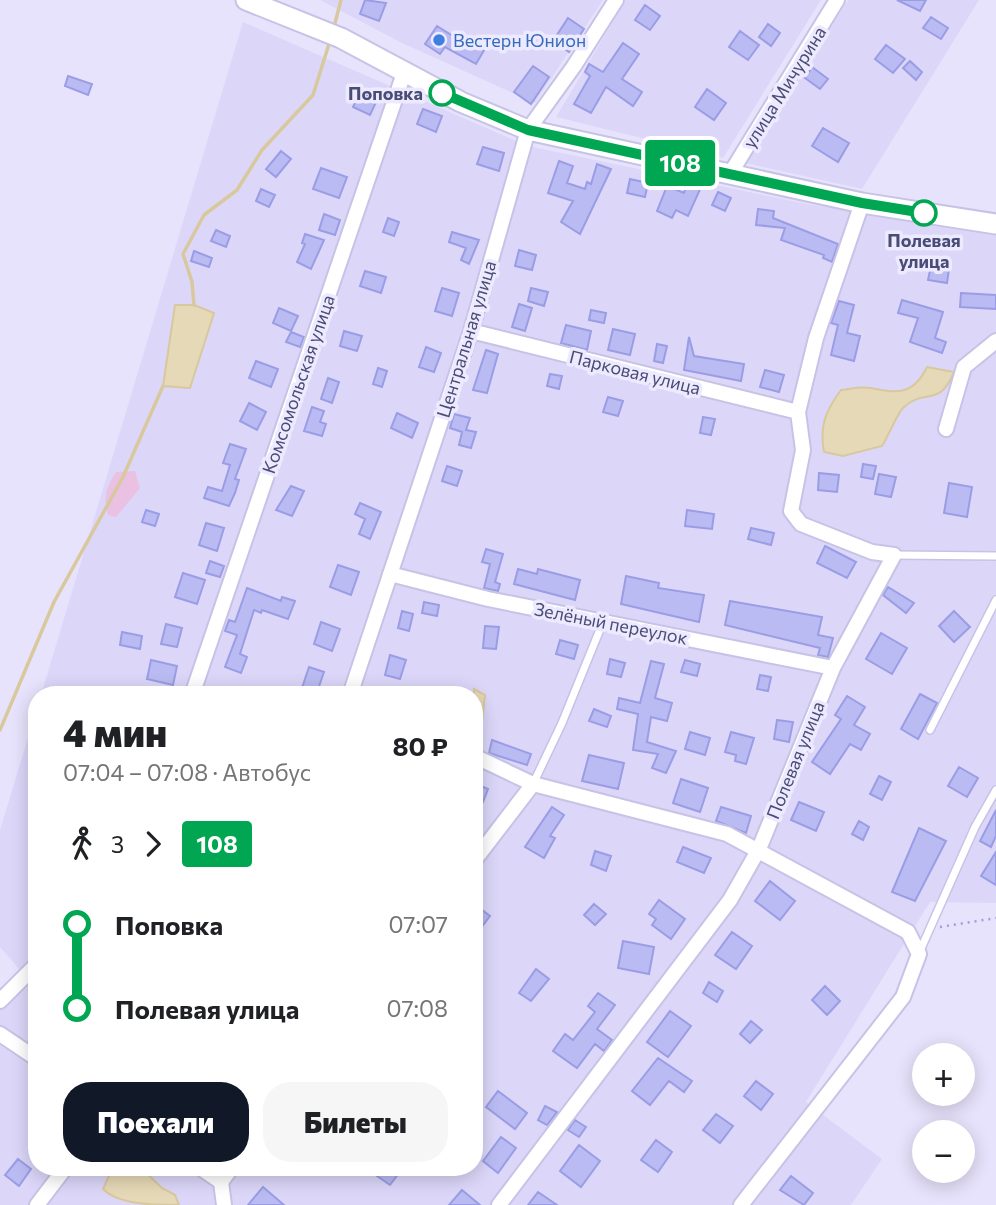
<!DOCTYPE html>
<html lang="ru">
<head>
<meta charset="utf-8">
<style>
  body { margin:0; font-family:Commissioner,sans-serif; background:#f6f6f6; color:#202124; height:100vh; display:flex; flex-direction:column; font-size:26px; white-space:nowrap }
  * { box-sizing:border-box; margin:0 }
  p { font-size:23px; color:#757577 }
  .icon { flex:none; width:38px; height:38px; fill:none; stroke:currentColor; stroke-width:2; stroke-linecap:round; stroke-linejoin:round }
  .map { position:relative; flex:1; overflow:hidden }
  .sheet { position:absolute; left:28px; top:686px; width:455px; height:490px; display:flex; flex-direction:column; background:#fff; border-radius:28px; box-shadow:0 4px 18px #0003 }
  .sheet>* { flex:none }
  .badge { padding:0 14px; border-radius:5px; font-size:24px; line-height:46px }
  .tools { position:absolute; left:912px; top:1043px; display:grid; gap:14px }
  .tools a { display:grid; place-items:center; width:63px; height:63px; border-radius:50%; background:#fff; box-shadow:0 4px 18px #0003; font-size:35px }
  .map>.badge { position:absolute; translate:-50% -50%; box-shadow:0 0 0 4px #fff }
  .legs { display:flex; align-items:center; gap:10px; height:77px; padding:0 35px; font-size:23px }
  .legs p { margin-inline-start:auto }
  .overview { display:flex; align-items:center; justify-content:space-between; height:119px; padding:0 35px }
  h1 { font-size:38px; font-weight:800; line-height:52px }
  .primary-button { display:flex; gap:14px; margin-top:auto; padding:14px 35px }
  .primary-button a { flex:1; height:80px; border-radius:28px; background:#111827; color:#fff; font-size:28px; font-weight:800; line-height:80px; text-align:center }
  .primary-button a+a { background:#f6f6f6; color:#202124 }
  ul { padding:0 35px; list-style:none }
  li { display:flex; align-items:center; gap:24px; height:84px; font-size:26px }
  li i { display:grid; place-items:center; width:10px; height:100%; margin:0 9px; background:currentColor }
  li i::after { content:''; width:18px; height:18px; margin:-9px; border:5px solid; border-radius:50%; background:#fff }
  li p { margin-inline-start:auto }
  li:first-child i { background:linear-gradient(#0000 50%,currentColor 0) }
  li:last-child i { background:linear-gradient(currentColor 50%,#0000 0) }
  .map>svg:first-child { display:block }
  .residential { fill:#dcd7f9 }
  .green { fill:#eac1e3 }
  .water { fill:#e6d9b7; stroke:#d8c89d; stroke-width:2 }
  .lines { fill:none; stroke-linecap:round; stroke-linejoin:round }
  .stream { stroke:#d8c89d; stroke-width:3.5 }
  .building { fill:#babbf2; stroke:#9a9de5; stroke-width:2 }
  .service-casing { stroke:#c6c3e6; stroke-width:10 }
  .minor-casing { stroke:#c6c3e6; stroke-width:18 }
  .tertiary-casing { stroke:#c6c3e6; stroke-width:23 }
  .path { stroke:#9d9fd7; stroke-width:2.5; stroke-dasharray:2 5; stroke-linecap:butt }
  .service { stroke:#fff; stroke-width:7 }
  .minor { stroke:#fff; stroke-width:14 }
  .tertiary { stroke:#fff; stroke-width:19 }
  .line-1-casing { stroke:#fff; stroke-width:16 }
  .line-1 { stroke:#00a651; stroke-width:10 }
  .shop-dot { fill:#3f7fe0; stroke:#ede9ff; stroke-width:2.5 }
  .stop-1-dot { fill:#fff; stroke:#00a651; stroke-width:3.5 }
  .labels { text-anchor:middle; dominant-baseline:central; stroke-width:7; stroke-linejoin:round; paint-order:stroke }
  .shop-label { font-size:18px; fill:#366cbe; stroke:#ede9ff; text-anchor:start }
  .street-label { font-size:18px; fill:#494c74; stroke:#ede9ff }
  .stop-label { font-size:18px; font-weight:bold; fill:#494c74; stroke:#ede9ff; text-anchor:end }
</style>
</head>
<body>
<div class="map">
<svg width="996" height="1205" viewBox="0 0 996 1205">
  <rect width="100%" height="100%" fill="#e8e3fc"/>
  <path class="residential" d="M320,0H603L535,103L400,42Z
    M626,0H821L723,158L556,117Z
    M848,0H979L862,189L745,163Z
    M243,22L528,146L807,204L996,233V903L930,902L806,1102L882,1159L851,1205H0V994L20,970L0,947V830L37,708V1167H474V695H41Z"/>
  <path class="green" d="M135,471L140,488L116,517L108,515C103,496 106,488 116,472Z"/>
  <path class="water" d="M175,305H194L214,313L190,388L163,386Z
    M927,367L954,372C939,409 924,387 903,408C897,414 888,437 882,446L843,456L824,452C819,426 826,410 841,390C850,389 861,386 870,388C897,393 913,396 927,367Z
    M474,689L485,695L481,730L474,729Z
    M113,1167H140L162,1188L175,1195L179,1205C154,1205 119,1205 103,1189Z"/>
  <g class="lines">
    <path class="stream" d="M335,23L341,0
      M194,305L192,282L183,254L204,215L237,190L262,150L313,95L329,44
      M0,730L54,602L123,477L163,386"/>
  </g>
  <path class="building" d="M365,0L386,3L379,21L360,14Z
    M897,0H926L920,11Z
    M645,5L660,16L650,30L635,20Z
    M931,17L948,28L941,39L923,28Z
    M568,18L584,29L569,52L553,41Z
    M768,24L780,33L771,46L759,37Z
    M437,26L461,41L464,35L486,47L476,64L445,47L440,54L425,44Z
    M740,31L759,45L748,60L729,47Z
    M623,43L639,54L622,79L642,92L633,106L606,87L591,113L574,104L590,76L585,72L589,64L603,72Z
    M886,45L905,59L893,73L875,59Z
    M910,61L922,72L916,80L903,68Z
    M533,66L549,77L531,104L514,92Z
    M812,67L828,79L820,89L805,78Z
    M68,76L92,84L88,95L65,86Z
    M707,89L726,103L714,120L695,107Z
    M360,92L377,100L370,115L353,107Z
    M423,109L442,116L436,132L417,124Z
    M823,128L849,143L838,162L812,146Z
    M483,147L504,153L499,171L477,164Z
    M281,151L291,159L276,177L266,169Z
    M559,161L573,166L567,183L585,189L587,182L591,184L597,164L611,169L580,234L561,222L573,201L548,193Z
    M321,168L347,177L339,198L313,189Z
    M630,179L648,183L645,197L627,193Z
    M688,181L702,185L688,216L676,210L672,218L657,211L667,186L684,193Z
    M261,189L275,195L269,207L256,201Z
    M718,192L731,198L725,211L712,205Z
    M758,209L774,211L773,218L838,244L832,262L823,258L824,255L781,240L785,228L756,225Z
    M324,214L340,220L335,235L319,230Z
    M388,218L399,222L394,236L383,232Z
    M216,230L230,236L226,247L211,241Z
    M452,232L479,240L469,264L461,260L466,248L449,242Z
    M305,234L324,240L311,269L297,262L305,244L302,243Z
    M519,250L536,255L532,270L515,266Z
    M194,251L212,258L209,267L191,261Z
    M931,266L949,269L947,283L928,280Z
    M365,271L386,277L381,293L360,286Z
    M442,288L459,293L452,316L435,311Z
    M531,288L548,292L544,306L528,301Z
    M961,293L996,295V309L960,307Z
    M902,300L943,312L935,338L946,342L942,353L910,342L918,318L898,313Z
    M839,301L854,305L847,333L860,336L854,361L831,355L838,325L831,323Z
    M519,304L532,308L525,331L512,327Z
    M279,308L298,316L291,331L273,323Z
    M591,310L606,313L604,323L589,320Z
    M566,325L591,331L587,350L561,343Z
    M613,329L635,334L630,355L608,350Z
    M344,331L362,336L357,351L340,346Z
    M291,332L304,337L300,347L286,342Z
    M689,337L694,356L744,364L741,381L684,370Z
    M657,344L667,346L663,363L654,361Z
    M426,347L441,353L434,372L419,367Z
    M486,350L498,354L487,393L473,390Z
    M256,361L278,369L271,387L249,378Z
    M378,368L387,371L382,387L373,384Z
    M765,370L784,375L779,392L760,387Z
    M550,374L562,376L559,389L547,386Z
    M328,378L339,382L332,403L321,399Z
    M608,397L623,401L618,416L603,412Z
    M249,403L266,412L257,430L240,421Z
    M312,407L324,411L320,422L326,424L322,436L304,431Z
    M397,413L418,423L412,438L391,428Z
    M454,414L470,418L466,430L476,432L471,448L459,445L462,432L450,428Z
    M703,417L715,419L711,435L700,433Z
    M230,444L246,449L235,479L239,480L235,493L229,506L204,498L208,487L222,491L230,465L223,463Z
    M863,464L876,466L873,479L861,477Z
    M447,466L462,471L457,486L442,481Z
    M819,473L839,475L837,492L818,490Z
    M879,474L896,477L891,497L875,494Z
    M949,483L972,487L967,517L944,513Z
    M291,486L304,491L292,516L276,510Z
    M360,503L381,512L370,539L359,534L365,519L355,514Z
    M146,510L159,514L155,526L142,522Z
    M687,510L714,514L712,529L685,526Z
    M206,523L224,528L217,551L199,545Z
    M751,528L774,533L771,545L748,539Z
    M825,546L856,562L847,578L817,563Z
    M486,549L503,554L495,582L500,584L498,591L484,588L490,564L482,562Z
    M210,561L224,566L220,577L206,573Z
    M338,565L359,572L351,595L330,587Z
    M518,569L537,574L538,569L580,580L575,600L514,584Z
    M183,573L205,580L197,604L175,597Z
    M626,576L659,583L658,588L704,595L699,622L621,604Z
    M888,587L914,603L906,613L883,595Z
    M247,588L281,601L282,597L295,601L288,619L262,610L261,613L254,610L240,654L247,657L241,673L225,667L237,635L225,631L229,620L235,622Z
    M730,601L822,617L818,635L833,638L828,657L818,655L820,648L725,625Z
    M424,602L439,605L437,616L422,613Z
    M402,611L413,614L409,631L398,628Z
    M954,611L970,627L954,642L939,626Z
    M321,622L340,629L332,651L314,644Z
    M166,624L182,628L177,647L161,644Z
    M485,626L499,627L496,649L483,648Z
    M122,632L142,636L140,649L120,645Z
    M881,633L907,648L892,674L866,659Z
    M560,640L578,645L574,659L556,654Z
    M390,655L406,660L400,679L385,675Z
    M610,659L625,663L621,677L607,674Z
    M151,660L177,666L173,685L147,679Z
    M685,660L700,664L697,676L681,672Z
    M651,661L664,664L655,698L672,703L667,721L651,717L647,742L676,751L666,773L652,768L658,754L633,750L638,714L617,709L619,698L640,703Z
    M309,667L324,672L316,695L301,691Z
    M760,675L771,677L768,691L757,689Z
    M920,694L937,703L918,739L901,729Z
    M847,696L865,707L854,725L870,734L861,750L850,744L830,774L812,762L841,719L835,715Z
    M594,709L611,716L607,727L589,721Z
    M777,720L793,722L789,742L774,739Z
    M690,732L710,738L705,755L685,749Z
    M731,732L754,738L746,764L735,761L736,755L725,752Z
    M492,740L531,754L527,765L489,753Z
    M589,755L624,763L618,789L582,781Z
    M959,767L978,778L967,797L948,786Z
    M879,776L891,782L882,800L870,794Z
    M681,779L708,788L700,812L673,803Z
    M474,783L488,789L483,802L474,799Z
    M799,802L824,812L816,831L791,820Z
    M552,807L564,815L550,836L555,838L544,858L525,847Z
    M721,807L751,816L746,833L716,821Z
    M996,810V836L991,847L980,841Z
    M859,821L869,827L863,840L852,834Z
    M919,828L946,841L915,901L892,892Z
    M683,847L711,858L704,873L677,862Z
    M595,851L611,856L606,871L591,865Z
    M996,852V885L981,876Z
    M770,881L795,901L780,920L755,901Z
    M659,900L685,919L671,939L652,925L656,919L649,914Z
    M474,904L490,916L474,937Z
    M594,904L606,914L595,925L584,915Z
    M732,932L752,946L736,969L715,955Z
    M623,941L654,947L649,974L618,968Z
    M536,969L549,979L531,1001L519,993Z
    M709,982L723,991L717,1002L703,993Z
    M825,986L840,1001L827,1015L812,1000Z
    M598,993L615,1005L597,1029L612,1040L604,1051L595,1044L577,1068L553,1051L565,1034L573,1040L595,1012L588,1006Z
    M670,1011L691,1026L668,1057L647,1042Z
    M751,1021L762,1030L750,1043L740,1034Z
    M658,1058L692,1081L684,1092L669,1081L650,1105L632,1091Z
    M756,1081L773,1094L761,1110L744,1096Z
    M498,1091L527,1113L515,1129L486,1107Z
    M545,1106L557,1112L547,1125L538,1120Z
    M716,1114L733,1126L720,1143L703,1130Z
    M575,1120L586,1127L579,1137L568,1130Z
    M501,1137L516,1148L498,1173L483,1161Z
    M656,1140L672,1152L658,1172L641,1160Z
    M579,1145L600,1161L581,1187L560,1171Z
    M18,1159L31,1169L19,1186L5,1175Z
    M383,1167H391L399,1173L390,1185L377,1176Z
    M791,1176L813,1193L804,1205L780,1190Z
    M263,1187L284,1205H248Z
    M462,1190L480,1205H449Z
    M538,1192L557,1205H528Z"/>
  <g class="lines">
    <defs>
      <path id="service" d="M894,555L996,556
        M930,730L996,600
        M533,784L562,723L603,622
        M919,953L975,827L996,790"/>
      <path id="minor" d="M730,174L837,0
        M471,331L798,412
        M946,429L964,367L996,341
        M390,574L488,599L833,668
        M192,695L404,73
        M350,695L471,331L528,130L574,66L616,0
        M474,756L533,784L727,834L908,932L919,954L903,997L741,1205
        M474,861L533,784
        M0,1001L37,964
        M0,1034L37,1059
        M199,1167L221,1182L224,1205
        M221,1182L232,1167
        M37,1205L66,1167
        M499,1205L730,900L759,849L833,668L894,555L872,552L801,524L791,511L803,450L798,412L816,338L862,203"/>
      <path id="tertiary" d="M246,0L341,38L461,102L528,130L862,203L996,224"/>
    </defs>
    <use href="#service" class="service-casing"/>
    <use href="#minor" class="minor-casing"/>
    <use href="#tertiary" class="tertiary-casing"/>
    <path class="path" d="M940,927L996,918"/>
    <use href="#service" class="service"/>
    <use href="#minor" class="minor"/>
    <use href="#tertiary" class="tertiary"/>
  </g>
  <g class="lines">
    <defs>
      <path id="line-1" d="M442,93L528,130L862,203L924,213"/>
    </defs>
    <use href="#line-1" class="line-1-casing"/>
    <use href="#line-1" class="line-1"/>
  </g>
  <circle class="shop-dot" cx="439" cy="40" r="7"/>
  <g class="stop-1-dot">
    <circle cx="442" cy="93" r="12"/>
    <circle cx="924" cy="213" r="12"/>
  </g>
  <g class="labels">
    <g class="shop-label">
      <text x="453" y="40">Вестерн Юнион</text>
    </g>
    <g class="street-label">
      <text transform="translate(784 87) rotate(-58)">улица Мичурина</text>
      <text transform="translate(466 339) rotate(-73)">Центральная улица</text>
      <text transform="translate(635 372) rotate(14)">Парковая улица</text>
      <text transform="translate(298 384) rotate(-71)">Комсомольская улица</text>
      <text transform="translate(611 623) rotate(11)">Зелёный переулок</text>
      <text transform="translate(795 760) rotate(-68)">Полевая улица</text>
    </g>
    <g class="stop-label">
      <text x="423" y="93">Поповка</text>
      <text x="924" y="240" text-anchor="middle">Полевая<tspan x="924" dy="21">улица</tspan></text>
    </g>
  </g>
</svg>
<div class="tools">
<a>+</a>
<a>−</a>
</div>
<b class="badge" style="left:680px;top:163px;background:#00a651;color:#fff">108</b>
<section class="sheet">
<div class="overview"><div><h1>4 мин</h1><p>07:04 – 07:08 · Автобус</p></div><b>80 ₽</b></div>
<div class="legs"><svg class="icon" aria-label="walk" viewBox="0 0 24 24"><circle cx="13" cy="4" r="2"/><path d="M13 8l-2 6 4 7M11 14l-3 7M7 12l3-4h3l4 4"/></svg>3<svg class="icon" aria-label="forward" viewBox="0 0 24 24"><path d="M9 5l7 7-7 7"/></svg><b class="badge" style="background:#00a651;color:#fff">108</b></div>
<ul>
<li><i style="color:#00a651"></i><b>Поповка</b><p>07:07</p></li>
<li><i style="color:#00a651"></i><b>Полевая улица</b><p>07:08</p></li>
</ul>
<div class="primary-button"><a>Поехали</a><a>Билеты</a></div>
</section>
</div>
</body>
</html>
